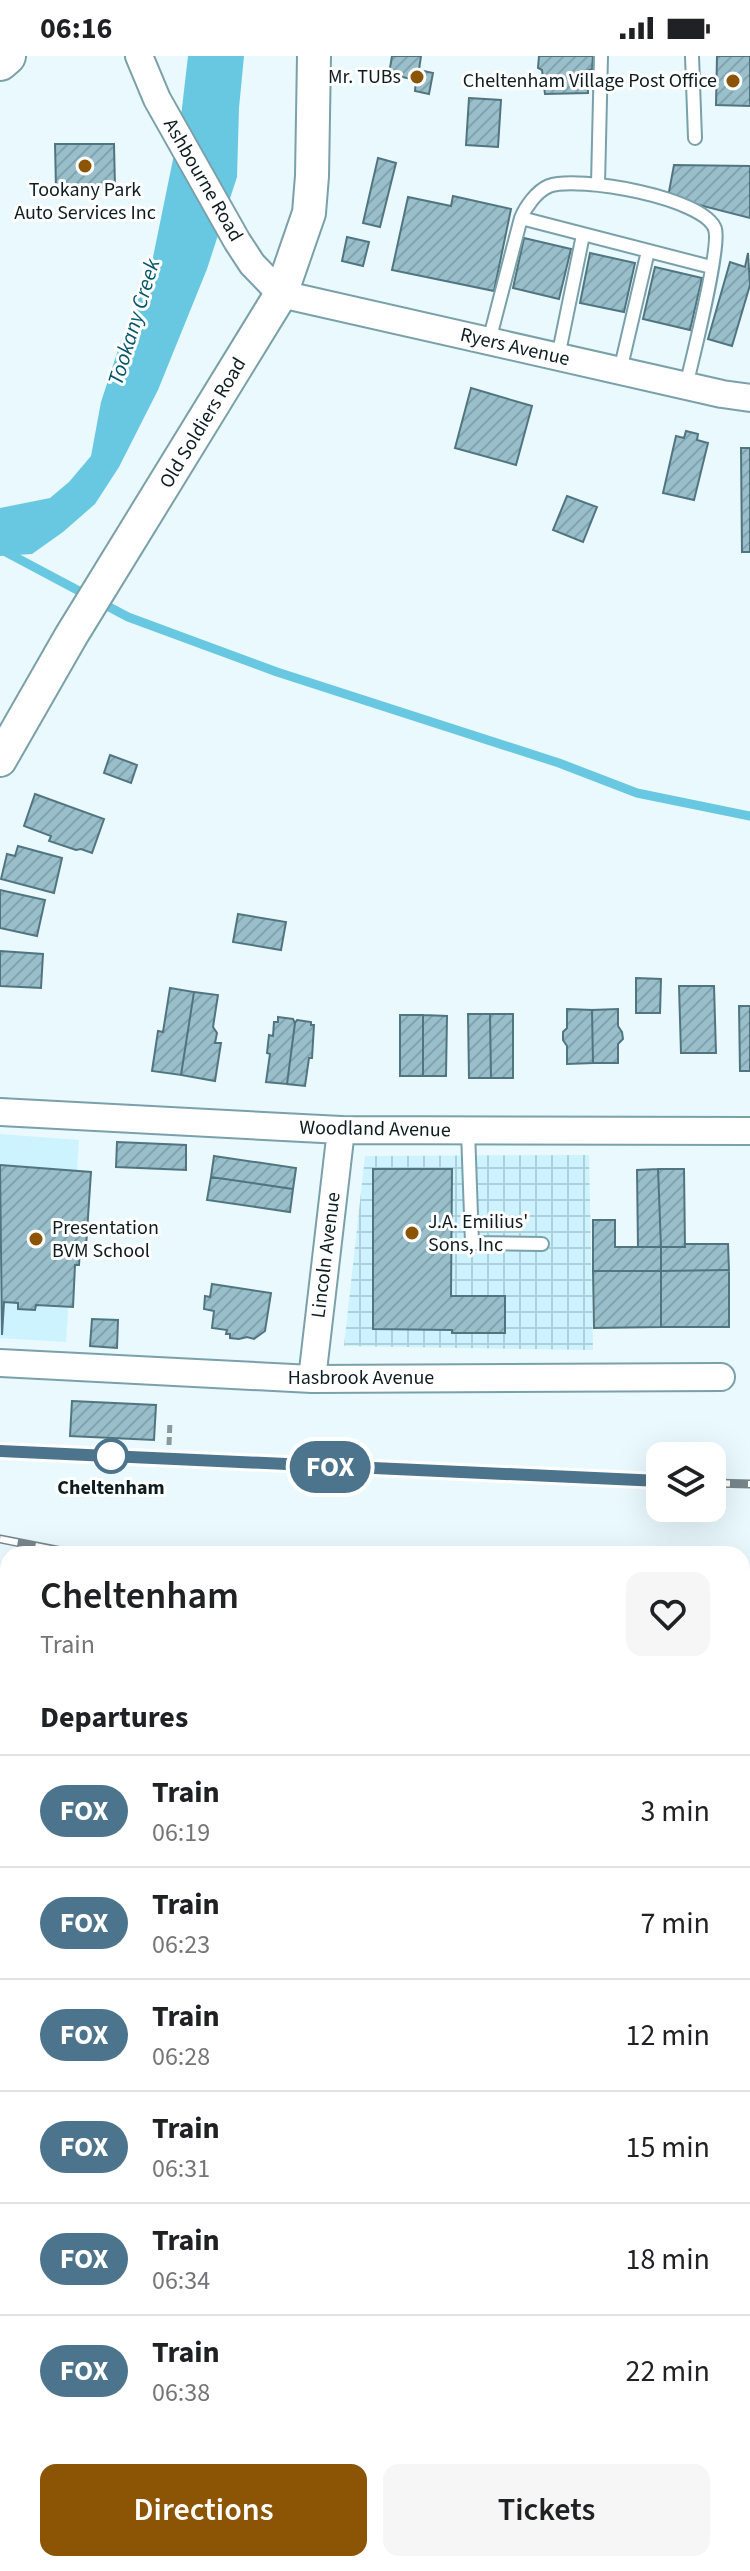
<!DOCTYPE html>
<html lang="en">
<head>
<meta charset="utf-8">
<style>
  body { margin:0; font-family:"Source Sans 3",sans-serif; background:#f6f6f6; color:#202124; height:100vh; display:flex; flex-direction:column; font-size:30px; white-space:nowrap }
  * { box-sizing:border-box; margin:0 }
  p { font-size:26px; color:#757577 }
  .icon { flex:none; width:44px; height:44px; fill:none; stroke:currentColor; stroke-width:2; stroke-linecap:round; stroke-linejoin:round }
  .map { position:relative; flex:1; overflow:hidden }
  .sheet { position:absolute; left:0px; top:1490px; width:750px; height:1026px; display:flex; flex-direction:column; background:#fff; border-radius:24px 24px 0 0; box-shadow:0 8px 32px #0002 }
  .sheet>* { flex:none }
  .badge { padding:0 16px; border-radius:26px; font-size:28px; line-height:52px }
  .controls { position:absolute; left:646px; top:1386px; display:grid; gap:16px }
  .controls a { display:grid; place-items:center; width:80px; height:80px; border-radius:16px; background:#fff; box-shadow:0 8px 32px #0002; font-size:40px }
  .map>.badge { position:absolute; translate:-50% -50%; box-shadow:0 0 0 4px #fff }
  h2 { padding:0 40px; font-size:30px; line-height:72px }
  .round { display:grid; place-items:center; flex:none; width:84px; height:84px; border-radius:16px; background:#f6f6f6 }
  .summary { display:flex; align-items:center; justify-content:space-between; height:136px; padding:0 40px }
  h1 { font-size:38px; font-weight:600; line-height:60px }
  .button { display:flex; gap:16px; margin-top:auto; padding:16px 40px }
  .button a { flex:1; height:92px; border-radius:16px; background:#8b5505; color:#fff; font-size:32px; font-weight:600; line-height:92px; text-align:center }
  .button a+a { background:#f6f6f6; color:#202124 }
  ul { padding:0; list-style:none }
  li { display:flex; align-items:center; gap:24px; height:112px; padding:0 40px; border-top:2px solid #e0e0e0 }
  li div { flex:1 }
  li b { display:block; font-size:30px }
  li em { font-style:normal }
  li .badge { min-width:88px; font-weight:700; text-align:center }
  .status { display:flex; justify-content:space-between; align-items:center; height:56px; padding:0 40px; background:#fff; direction:ltr }
  .status svg { height:22px; fill:currentColor }
  .map>svg:first-child { display:block }
  .built { fill:#ccf3ff }
  .industrial { fill:url(#industrial-grid) }
  .water { fill:#68c8e2 }
  .lines { fill:none; stroke-linecap:round; stroke-linejoin:round }
  .stream { stroke:#68c8e2; stroke-width:9 }
  .building { fill:url(#building-hatch); stroke:#517580; stroke-width:2 }
  .service-casing { stroke:#7aa0aa; stroke-width:16 }
  .minor-casing { stroke:#7aa0aa; stroke-width:30 }
  .tertiary-casing { stroke:#7aa0aa; stroke-width:36 }
  .secondary-casing { stroke:#7aa0aa; stroke-width:40 }
  .path { stroke:#8a999d; stroke-width:5; stroke-dasharray:8 4; stroke-linecap:butt }
  .service { stroke:#fff; stroke-width:12 }
  .minor { stroke:#fff; stroke-width:26 }
  .tertiary { stroke:#fff; stroke-width:32 }
  .secondary { stroke:#fff; stroke-width:36 }
  .rail-casing { stroke:#77868a; stroke-width:9 }
  .rail { stroke:#fff; stroke-width:6; stroke-dasharray:18; stroke-linecap:butt }
  .line-casing { stroke:#fff; stroke-width:18 }
  .line { stroke:#4c748c; stroke-width:12 }
  .poi-dot { fill:#8b5505; stroke:#fff; stroke-width:3 }
  .stop-dot { fill:#fff; stroke:#4c748c; stroke-width:4 }
  .labels { text-anchor:middle; dominant-baseline:central; stroke-width:6; stroke-linejoin:round; paint-order:stroke }
  .poi-label { font-size:20px; fill:#0d1c20; stroke:#fff; text-anchor:end }
  .street-label { font-size:20px; fill:#0d1c20; stroke:#fff }
  .stop-label { font-size:20px; font-weight:bold; fill:#0d1c20; stroke:#fff }
  .water-label { font-size:22px; font-style:italic; fill:#005768; stroke:#fff }
</style>
</head>
<body>
<div class="status"><b>06:16</b><svg viewBox="0 0 49 12"><path d="M0 12V9h3v3zM5 12V6h3v6zM10 12V3h3v9zM15 12V0h3v12zM26 1h20v11H26zM47 4h2v5h-2z"/></svg></div>
<div class="map">
<svg width="750" height="2515" viewBox="0 0 750 2515">
  <defs>
    <pattern id="industrial-grid" width="8" height="8" patternUnits="userSpaceOnUse" patternTransform="scale(2)"><rect width="8" height="8" fill="#ccf3ff"/><path d="M0 4h8M4 0v8" fill="none" stroke="#aed0da"/></pattern>
    <pattern id="building-hatch" width="6" height="6" patternUnits="userSpaceOnUse" patternTransform="scale(2)"><rect width="6" height="6" fill="#99bfcb"/><path d="M-1 1l2-2M0 6l6-6M5 7l2-2" fill="none" stroke="#83a4ae"/></pattern>
  </defs>
  <rect width="100%" height="100%" fill="#e9f9fd"/>
  <path class="built" d="M0,1078L79,1084L66,1286L0,1282Z"/>
  <path class="industrial" d="M589,1099L593,1294L344,1290L365,1100Z"/>
  <path class="water" d="M188,0H244L239,52L237,121L207,213L158,334L119,411L95,448L63,476L32,498L0,500V452L50,442L69,426L91,400L101,346L120,288L151,211L180,69Z"/>
  <g class="lines">
    <path class="stream" d="M0,493L128,561L277,616L559,707L637,737L750,760"/>
  </g>
  <path class="building" d="M392,0H421L419,14L433,17L429,38L415,35L416,24L389,18Z
    M539,0H593L592,13L587,15L588,37L545,38L542,14L538,12Z
    M717,0H750V50L716,49Z
    M469,42L501,44L498,91L466,89Z
    M55,88H114L115,131L56,132Z
    M378,102L396,107L380,171L363,167Z
    M674,109L750,110V162L668,141Z
    M453,140L511,153L494,235L392,214L408,141L451,150Z
    M347,181L369,186L363,210L342,205Z
    M524,182L571,193L559,243L513,232Z
    M590,197L635,207L624,256L580,247Z
    M748,197L750,229L732,290L708,283L730,206L745,211Z
    M655,211L702,222L690,274L643,263Z
    M471,332L532,350L516,409L455,392Z
    M686,375L698,378L697,384L708,387L694,444L663,437L676,380L684,382Z
    M741,392H750V496H742Z
    M567,440L597,451L583,486L553,474Z
    M110,699L137,709L131,727L104,717Z
    M35,738L104,763L92,797L81,793L76,794L49,785L51,780L24,770Z
    M18,790L62,802L54,837L1,823L7,798L15,800Z
    M0,834L45,844L37,880L0,872Z
    M238,858L286,866L281,894L233,886Z
    M0,895L43,898L41,932L0,930Z
    M636,922L661,923L660,957H636Z
    M679,930H714L716,997H681Z
    M170,932L194,936L181,1019L152,1015L158,975L163,976Z
    M194,936L218,939L213,971L217,977L215,987H221L215,1025L181,1019Z
    M739,950H750V1015H740Z
    M567,953L592,954L593,1007L567,1008V990L563,984V976L567,972Z
    M618,953V970L622,976L623,983L618,988V1007H593L592,954Z
    M468,958H490L491,1022H469Z
    M490,958H513V1022H491Z
    M400,959H423V1020H400Z
    M423,959L447,960L446,1020H423Z
    M278,961L293,963L295,967L287,1028L266,1026L270,998L267,997L269,979L273,980L274,966H278Z
    M297,964L311,966V969H314L312,1002H309L305,1030L287,1028L295,967Z
    M117,1086L186,1089V1114L116,1111Z
    M214,1100L296,1112L293,1133L211,1121Z
    M0,1109L91,1116L86,1191H80L79,1209H75L73,1251L36,1249L35,1254L18,1253V1247L4,1246L2,1279Z
    M373,1113H452L451,1240H505V1277H452V1274L373,1273Z
    M658,1113L661,1191H638L637,1114Z
    M658,1113H684L685,1191H661Z
    M211,1121L293,1133L290,1156L207,1144Z
    M593,1164H615V1191H661V1215H593Z
    M685,1188H728L729,1214L661,1215V1191H685Z
    M729,1214V1271H661V1215Z
    M593,1215H661V1271L594,1272Z
    M212,1228L271,1237L265,1275L254,1283L247,1281L239,1283L230,1282V1278H226L227,1274L212,1272L214,1255L204,1253L205,1240L210,1241Z
    M92,1263L118,1264L117,1292L90,1290Z
    M72,1345L156,1349L154,1384L70,1380Z
    M0,1664L8,1665V1746L0,1745Z
    M7,1910L8,1938L0,1942V1913Z
    M8,1938V1967L0,1971V1942Z
    M8,1992V2015L0,2019V1996Z
    M8,2055V2082L0,2086V2059Z
    M161,2508H188V2515H161Z
    M632,2508H694L695,2515H636L635,2512H632Z"/>
  <g class="lines">
    <defs>
      <path id="service" d="M692,0L695,82
        M598,128L601,0
        M489,285L521,162
        M558,301L583,179
        M620,315L648,195
        M686,330C692,305 721,190 715,173C705,142 578,119 549,130C537,135 526,150 521,162L711,211
        M468,1075L472,1187L542,1188"/>
      <path id="minor" d="M139,0L157,43L237,185L252,208L281,238L722,338L750,342
        M0,1056L341,1074L750,1075
        M0,1307L312,1323L721,1321
        M312,1323L341,1074
        M0,1815L8,1816
        M742,1907L750,1909
        M0,2198L2,2206L6,2515
        M742,2296H750"/>
      <path id="tertiary" d="M0,704L71,580L281,238L309,157L312,120L314,0
        M742,2007L750,2071"/>
      <path id="secondary" d="M0,6L7,0"/>
    </defs>
    <use href="#service" class="service-casing"/>
    <use href="#minor" class="minor-casing"/>
    <use href="#tertiary" class="tertiary-casing"/>
    <use href="#secondary" class="secondary-casing"/>
    <path class="path" d="M169,1389L170,1365"/>
    <use href="#service" class="service"/>
    <use href="#minor" class="minor"/>
    <use href="#tertiary" class="tertiary"/>
    <use href="#secondary" class="secondary"/>
    <defs>
      <path id="rail" d="M0,1395L660,1425
        M712,1427L750,1428
        M0,1483L77,1498
        M742,1615L750,1617"/>
    </defs>
    <use href="#rail" class="rail-casing"/>
    <use href="#rail" class="rail"/>
  </g>
  <g class="lines">
    <defs>
      <path id="line" d="M0,1395L660,1425"/>
    </defs>
    <use href="#line" class="line-casing"/>
    <use href="#line" class="line"/>
  </g>
  <g class="poi-dot">
    <circle cx="417" cy="21" r="8"/>
    <circle cx="733" cy="25" r="8"/>
    <circle cx="85" cy="110" r="8"/>
    <circle cx="412" cy="1177" r="8"/>
    <circle cx="36" cy="1183" r="8"/>
  </g>
  <circle class="stop-dot" cx="111" cy="1400" r="16"/>
  <g class="labels">
    <g class="poi-label">
      <text x="401" y="21">Mr. TUBs</text>
      <text x="717" y="25">Cheltenham Village Post Office</text>
      <text x="85" y="134" text-anchor="middle">Tookany Park<tspan x="85" dy="23">Auto Services Inc</tspan></text>
      <text x="428" y="1166" text-anchor="start">J.A. Emilius'<tspan x="428" dy="23">Sons, Inc</tspan></text>
      <text x="52" y="1172" text-anchor="start">Presentation<tspan x="52" dy="23">BVM School</tspan></text>
    </g>
    <g class="street-label">
      <text transform="translate(203 124) rotate(60)">Ashbourne Road</text>
      <text transform="translate(515 291) rotate(13)">Ryers Avenue</text>
      <text transform="translate(203 367) rotate(-59)">Old Soldiers Road</text>
      <text transform="translate(375 1073) rotate(1)">Woodland Avenue</text>
      <text transform="translate(326 1199) rotate(-83)">Lincoln Avenue</text>
      <text x="361" y="1322">Hasbrook Avenue</text>
    </g>
    <g class="stop-label">
      <text x="111" y="1432">Cheltenham</text>
    </g>
    <g class="water-label">
      <text transform="translate(134 266) rotate(-73)">Tookany Creek</text>
    </g>
  </g>
</svg>
<div class="controls">
<a><svg class="icon" aria-label="layers" viewBox="0 0 24 24"><path d="M12 4l9 5-9 5-9-5zM3 14l9 5 9-5"/></svg></a>
</div>
<b class="badge" style="left:330px;top:1411px;background:#4c748c;color:#fff">FOX</b>
<section class="sheet">
<div class="summary"><div><h1>Cheltenham</h1><p>Train</p></div><a class="round"><svg class="icon" aria-label="heart" viewBox="0 0 24 24"><path d="M12 20l-8-8c-3-5 5-10 8-4 3-6 11-1 8 4z"/></svg></a></div>
<h2>Departures</h2>
<ul>
<li><span class="badge" style="background:#4c748c;color:#fff">FOX</span><div><b>Train</b><p>06:19</p></div><em>3 min</em></li>
<li><span class="badge" style="background:#4c748c;color:#fff">FOX</span><div><b>Train</b><p>06:23</p></div><em>7 min</em></li>
<li><span class="badge" style="background:#4c748c;color:#fff">FOX</span><div><b>Train</b><p>06:28</p></div><em>12 min</em></li>
<li><span class="badge" style="background:#4c748c;color:#fff">FOX</span><div><b>Train</b><p>06:31</p></div><em>15 min</em></li>
<li><span class="badge" style="background:#4c748c;color:#fff">FOX</span><div><b>Train</b><p>06:34</p></div><em>18 min</em></li>
<li><span class="badge" style="background:#4c748c;color:#fff">FOX</span><div><b>Train</b><p>06:38</p></div><em>22 min</em></li>
</ul>
<div class="button"><a>Directions</a><a>Tickets</a></div>
</section>
</div>
</body>
</html>
